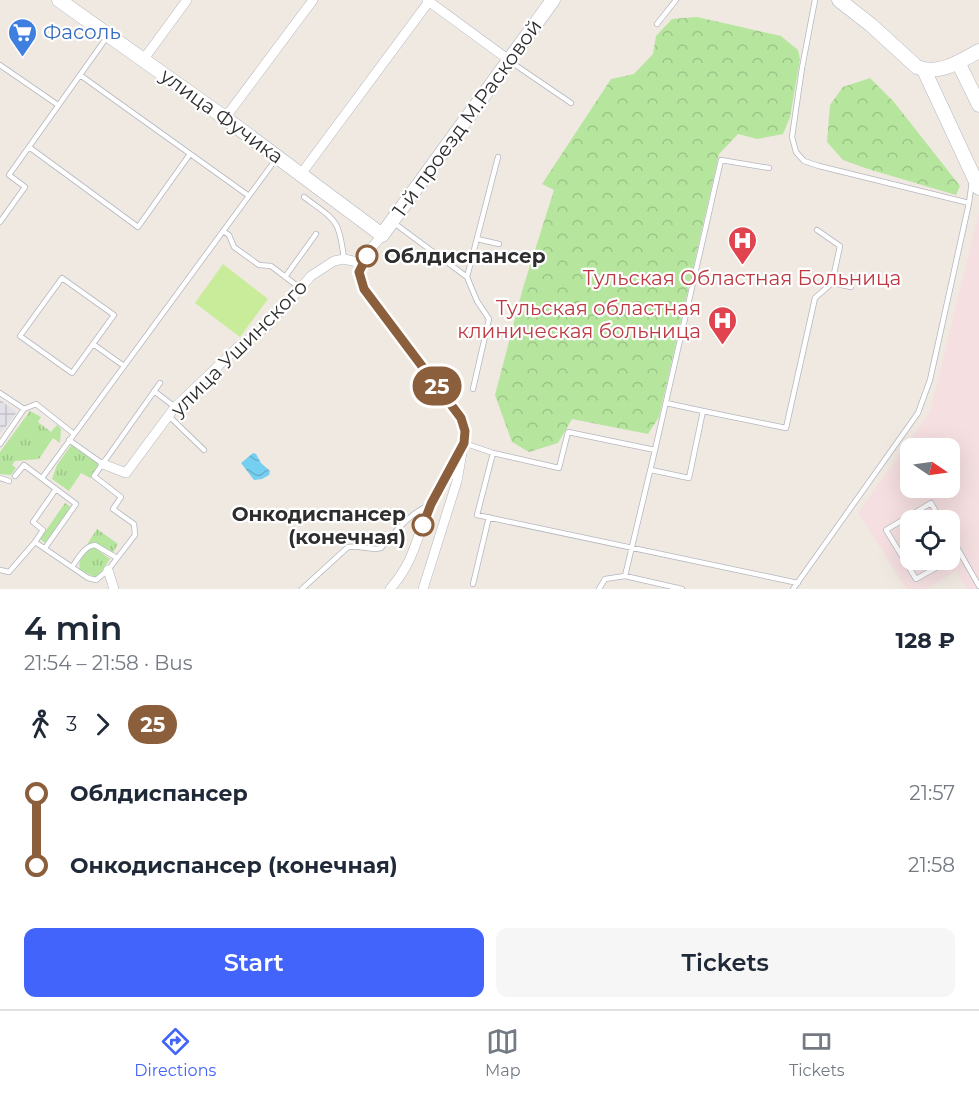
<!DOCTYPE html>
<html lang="en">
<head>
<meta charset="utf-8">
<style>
  body { margin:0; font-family:Montserrat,sans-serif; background:#f6f6f7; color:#1f2937; height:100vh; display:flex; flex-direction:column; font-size:22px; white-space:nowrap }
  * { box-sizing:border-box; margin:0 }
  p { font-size:20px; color:#747a83 }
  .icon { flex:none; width:33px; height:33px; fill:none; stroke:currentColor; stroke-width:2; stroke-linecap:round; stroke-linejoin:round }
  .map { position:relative; height:589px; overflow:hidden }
  .side { display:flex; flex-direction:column; background:#fff; flex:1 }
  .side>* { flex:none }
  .badge { padding:0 12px; border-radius:20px; font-size:21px; line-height:39px }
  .needle { width:39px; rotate:103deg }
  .controls { position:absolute; left:900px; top:438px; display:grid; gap:12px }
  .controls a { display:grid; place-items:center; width:60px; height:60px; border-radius:12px; background:#fff; box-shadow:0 6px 24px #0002; font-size:30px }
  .map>.badge { position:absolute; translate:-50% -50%; box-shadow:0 0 0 3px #fff }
  .legs { display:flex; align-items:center; gap:9px; height:66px; padding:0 24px; font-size:20px }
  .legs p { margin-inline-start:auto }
  .summary { display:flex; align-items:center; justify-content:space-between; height:102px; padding:0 24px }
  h1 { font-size:33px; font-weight:600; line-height:45px }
  .action { display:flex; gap:12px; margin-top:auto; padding:12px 24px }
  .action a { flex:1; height:69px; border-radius:12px; background:#4264fb; color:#fff; font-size:24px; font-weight:600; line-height:69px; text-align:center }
  .action a+a { background:#f6f6f7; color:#1f2937 }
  ul { padding:0 24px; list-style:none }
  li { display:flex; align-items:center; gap:21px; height:72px; font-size:22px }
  li i { display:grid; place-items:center; width:9px; height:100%; margin:0 8px; background:currentColor }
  li i::after { content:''; width:15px; height:15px; margin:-8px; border:4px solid; border-radius:50%; background:#fff }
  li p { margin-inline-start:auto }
  li:first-child i { background:linear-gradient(#0000 50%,currentColor 0) }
  li:last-child i { background:linear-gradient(currentColor 50%,#0000 0) }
  .dock { display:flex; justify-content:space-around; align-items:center; height:84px; border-top:2px solid #e0e1e3; background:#fff; font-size:16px; color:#747a83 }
  .dock a { display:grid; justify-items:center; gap:3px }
  .dock .current { color:#4264fb }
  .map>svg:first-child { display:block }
  .industrial { fill:url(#industrial-grid) }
  .medical { fill:#f5dfe0; fill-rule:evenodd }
  .grass { fill:url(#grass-tufts) }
  .forest { fill:url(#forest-crowns) }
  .pitch { fill:#c9ec9a }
  .water { fill:url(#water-waves) }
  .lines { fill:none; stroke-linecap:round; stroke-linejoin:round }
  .lane-casing { stroke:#b4b7c1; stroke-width:6 }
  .street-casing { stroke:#b4b7c1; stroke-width:10 }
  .secondary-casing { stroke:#b4b7c1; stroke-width:15 }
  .lane { stroke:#fff; stroke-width:4.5 }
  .street { stroke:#fff; stroke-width:9 }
  .secondary { stroke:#fff; stroke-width:14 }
  .line-1-casing { stroke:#fff; stroke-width:14 }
  .line-1 { stroke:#8b5e3c; stroke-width:9 }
  .stop-1-dot { fill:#fff; stroke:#8b5e3c; stroke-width:3 }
  .labels { text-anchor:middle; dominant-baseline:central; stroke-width:4.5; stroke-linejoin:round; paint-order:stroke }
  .shop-label { font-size:20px; fill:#366cbe; stroke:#fff; text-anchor:start }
  .street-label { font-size:20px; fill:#2e2e2e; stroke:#fff }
  .stop-label { font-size:20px; font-weight:bold; fill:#2e2e2e; stroke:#fff; text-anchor:start }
  .health-label { font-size:20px; fill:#be3a42; stroke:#fff }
</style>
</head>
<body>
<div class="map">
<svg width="979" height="589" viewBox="0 0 979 589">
  <defs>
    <pattern id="industrial-grid" width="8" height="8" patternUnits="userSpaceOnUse" patternTransform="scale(1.5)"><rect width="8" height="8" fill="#e3e1e8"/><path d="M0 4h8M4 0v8" fill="none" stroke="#c3c1c7"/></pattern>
    <pattern id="grass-tufts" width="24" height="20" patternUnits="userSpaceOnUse" patternTransform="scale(1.5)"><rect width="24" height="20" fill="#b6e59e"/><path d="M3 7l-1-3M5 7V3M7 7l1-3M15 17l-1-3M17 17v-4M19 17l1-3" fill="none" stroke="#9dc588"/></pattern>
    <pattern id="forest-crowns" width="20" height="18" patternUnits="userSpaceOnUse" patternTransform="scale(1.5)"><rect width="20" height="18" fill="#b6e59e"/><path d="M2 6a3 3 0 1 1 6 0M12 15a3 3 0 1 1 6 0" fill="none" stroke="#9dc588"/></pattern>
    <pattern id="water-waves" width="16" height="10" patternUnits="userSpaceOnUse" patternTransform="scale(1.5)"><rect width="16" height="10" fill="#75cff0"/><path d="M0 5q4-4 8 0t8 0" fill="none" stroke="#66b2ce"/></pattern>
  </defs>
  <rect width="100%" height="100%" fill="#efe9e1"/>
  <path class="industrial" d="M0,400L17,412L0,434Z"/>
  <path class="medical" d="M979,212V589H967L956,571L927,589H907L858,513L930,412ZM910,448H950V488H910ZM910,520H950V560H910Z"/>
  <path class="grass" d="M30,411L41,417L38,422L51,432L57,425L61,429L60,443L53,438L39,459L15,461L12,465L16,468L11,475L0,474V452Z
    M72,444L100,464L90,478L81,473L69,491L52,479L57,465Z
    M65,503L71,507L45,543L40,539Z
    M97,529L118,544L112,554L93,542L86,546Z
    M91,547L95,548L110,559L99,575L95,577L80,570C77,561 85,552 91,547Z"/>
  <path class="forest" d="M697,17L781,36L798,50L800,59L790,117L783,134L757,139L738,134L719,154L659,417L648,434L572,419L558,443L529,452L512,442L495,395L523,288L554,190L542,184L611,79L634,74L653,54L656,36L672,19Z
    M870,78L894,102L960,186L956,195L868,169L843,160L827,142L830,105L843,87Z"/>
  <path class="pitch" d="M223,264L268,299L240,337L195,303Z"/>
  <path class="water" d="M253,453L256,454L261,463L270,471L269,475L262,479L254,480L241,463Z"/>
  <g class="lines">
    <defs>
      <path id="lane" d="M815,0L802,68L792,137L796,152L804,161L819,166L969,203
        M657,24L676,0
        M511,62L571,103
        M0,65L58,105
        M80,75L249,196
        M29,147L138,227L190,154
        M304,197C336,221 339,218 344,259
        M0,222L25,187L9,175L107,37
        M394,223L467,277
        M817,230L840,246L832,283
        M223,231L229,235L234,247L259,265L271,266L300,288
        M477,239L499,244
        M285,277L316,234
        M62,278L114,315L72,373L20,336Z
        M93,344L124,366
        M473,389L489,319L477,301L467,277L498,157
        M154,391L175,407
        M0,393L24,409
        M703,411L786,428L815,298L832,283L851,287
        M169,416L204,450
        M69,440L103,464
        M464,443L493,453L559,468L568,432L655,450L721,160L769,168
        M0,444L24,409L36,404L74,434
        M493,453L477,515L798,583
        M651,470L689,478L703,411L666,403
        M15,476L24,465L76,504L45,548
        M0,478L9,481
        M42,478L276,159
        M941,520L931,503L886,530L916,579L961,554
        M950,535L979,586
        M35,542L43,530L33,522L56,489
        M72,567C78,559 84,546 95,545L117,558
        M0,570L9,572L35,542L88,578L96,580L108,570L135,535L134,524L113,509L121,497L94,476L160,383
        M625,576L655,450
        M473,584L489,517
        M302,589L348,547C360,545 373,551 381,548C396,531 408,515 429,505
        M599,589L605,579L625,576L682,589
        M793,589L918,413L930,380L969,203L972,181"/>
      <path id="street" d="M427,0L509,60
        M143,60L187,0
        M225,118L313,0
        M301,174L430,0
        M382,235C367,255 353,263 364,289L461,418C464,426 466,432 464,441C460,458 441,485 432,502C416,535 416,560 390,589
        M103,464L126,473L175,407L238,347L266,327L311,276L334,261L344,259L362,263
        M108,570L114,589
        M423,589L457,481L463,447"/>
      <path id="secondary" d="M59,0L225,118L382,235L553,0
        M839,0L871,25L917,67C939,76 960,61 979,51
        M958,62L979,105
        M924,70L979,188"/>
    </defs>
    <use href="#lane" class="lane-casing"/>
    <use href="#street" class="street-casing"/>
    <use href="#secondary" class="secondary-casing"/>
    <use href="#lane" class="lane"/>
    <use href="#street" class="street"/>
    <use href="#secondary" class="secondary"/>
  </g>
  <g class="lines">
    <defs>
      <path id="line-1" d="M367,256L359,272L364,289L461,418L465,431L464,443L431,504L423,525"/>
    </defs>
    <use href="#line-1" class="line-1-casing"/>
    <use href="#line-1" class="line-1"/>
  </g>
  <defs>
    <symbol id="supermarket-pin" viewBox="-11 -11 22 30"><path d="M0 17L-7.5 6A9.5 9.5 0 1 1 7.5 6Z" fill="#3f7fe0" stroke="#fff"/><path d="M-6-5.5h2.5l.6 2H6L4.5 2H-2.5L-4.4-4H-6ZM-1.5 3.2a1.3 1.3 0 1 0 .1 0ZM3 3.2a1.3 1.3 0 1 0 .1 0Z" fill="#fff"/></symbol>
    <symbol id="hospital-pin" viewBox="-11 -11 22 30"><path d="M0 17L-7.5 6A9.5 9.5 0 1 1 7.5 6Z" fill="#e0444e" stroke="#fff"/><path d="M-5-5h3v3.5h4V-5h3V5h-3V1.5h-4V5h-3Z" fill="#fff"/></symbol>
  </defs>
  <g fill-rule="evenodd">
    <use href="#supermarket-pin" x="6" y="16" width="33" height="45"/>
    <use href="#hospital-pin" x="726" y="224" width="33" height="45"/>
    <use href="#hospital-pin" x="706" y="304" width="33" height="45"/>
  </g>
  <g class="stop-1-dot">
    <circle cx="367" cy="256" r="10"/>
    <circle cx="423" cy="525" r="10"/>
  </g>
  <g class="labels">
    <g class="shop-label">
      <text x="43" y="32">Фасоль</text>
    </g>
    <g class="street-label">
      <text transform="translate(222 116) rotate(36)">улица Фучика</text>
      <text transform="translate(467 118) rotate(-54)">1-й проезд М.Расковой</text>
      <text transform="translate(239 348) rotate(-45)">улица Ушинского</text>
    </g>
    <g class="stop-label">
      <text x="384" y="256">Облдиспансер</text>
      <text x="406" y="514" text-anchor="end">Онкодиспансер<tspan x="406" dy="23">(конечная)</tspan></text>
    </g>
    <g class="health-label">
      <text x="742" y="278">Тульская Областная Больница</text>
      <text x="701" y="308" text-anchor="end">Тульская областная<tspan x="701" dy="23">клиническая больница</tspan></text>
    </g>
  </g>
</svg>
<div class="controls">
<a><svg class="needle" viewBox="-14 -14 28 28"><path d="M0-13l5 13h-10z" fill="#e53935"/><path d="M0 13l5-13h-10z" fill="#747a83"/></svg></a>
<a><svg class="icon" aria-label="locate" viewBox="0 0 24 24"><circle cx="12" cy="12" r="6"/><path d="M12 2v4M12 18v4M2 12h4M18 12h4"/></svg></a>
</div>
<b class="badge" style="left:437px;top:386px;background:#8b5e3c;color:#fff">25</b>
</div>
<section class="side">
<div class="summary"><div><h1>4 min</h1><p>21:54 – 21:58 · Bus</p></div><b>128 ₽</b></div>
<div class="legs"><svg class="icon" aria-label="walk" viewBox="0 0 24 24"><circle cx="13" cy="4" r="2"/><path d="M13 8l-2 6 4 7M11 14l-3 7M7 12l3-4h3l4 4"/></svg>3<svg class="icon" aria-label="forward" viewBox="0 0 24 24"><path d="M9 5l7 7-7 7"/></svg><b class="badge" style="background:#8b5e3c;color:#fff">25</b></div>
<ul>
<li><i style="color:#8b5e3c"></i><b>Облдиспансер</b><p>21:57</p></li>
<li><i style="color:#8b5e3c"></i><b>Онкодиспансер (конечная)</b><p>21:58</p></li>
</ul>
<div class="action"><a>Start</a><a>Tickets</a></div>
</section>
<nav class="dock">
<a class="current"><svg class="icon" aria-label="directions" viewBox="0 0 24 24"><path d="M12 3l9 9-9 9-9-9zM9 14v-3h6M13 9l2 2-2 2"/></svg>Directions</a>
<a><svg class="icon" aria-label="map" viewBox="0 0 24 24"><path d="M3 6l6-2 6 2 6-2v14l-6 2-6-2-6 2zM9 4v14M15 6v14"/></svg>Map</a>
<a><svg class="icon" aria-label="tickets" viewBox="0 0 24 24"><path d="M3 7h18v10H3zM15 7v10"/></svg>Tickets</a>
</nav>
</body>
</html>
